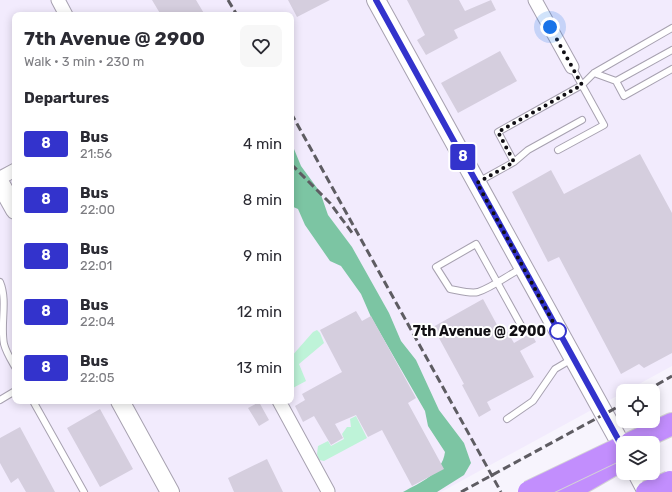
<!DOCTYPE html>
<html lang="en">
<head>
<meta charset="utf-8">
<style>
  body { margin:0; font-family:Rubik,sans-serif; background:#f7f7f7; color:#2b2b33; height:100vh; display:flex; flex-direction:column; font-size:15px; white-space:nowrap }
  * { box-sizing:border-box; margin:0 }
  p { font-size:13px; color:#7c7c81 }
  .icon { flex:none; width:22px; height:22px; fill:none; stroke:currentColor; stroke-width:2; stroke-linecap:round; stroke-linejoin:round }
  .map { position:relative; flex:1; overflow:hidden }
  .details { position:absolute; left:12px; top:12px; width:282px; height:392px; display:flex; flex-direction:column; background:#fff; border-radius:8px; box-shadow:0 2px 10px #0003 }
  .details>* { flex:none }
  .badge { padding:0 8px; border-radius:3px; font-size:14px; line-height:26px }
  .controls { position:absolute; left:616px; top:384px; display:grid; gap:8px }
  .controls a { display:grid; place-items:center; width:44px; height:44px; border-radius:8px; background:#fff; box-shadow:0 2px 10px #0003; font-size:20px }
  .you { position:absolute; width:20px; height:20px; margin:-10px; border:3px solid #fff; border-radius:50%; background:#1a73e8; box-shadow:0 0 0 6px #1a73e833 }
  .map>.badge { position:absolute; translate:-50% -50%; box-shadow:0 0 0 2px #fff }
  h2 { padding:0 12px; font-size:15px; line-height:36px }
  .round { display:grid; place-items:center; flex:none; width:42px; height:42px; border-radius:8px; background:#f7f7f7 }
  .headline { display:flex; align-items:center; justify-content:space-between; height:68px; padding:0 12px }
  h1 { font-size:19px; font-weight:700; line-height:30px }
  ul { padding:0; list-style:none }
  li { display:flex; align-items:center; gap:12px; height:56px; padding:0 12px }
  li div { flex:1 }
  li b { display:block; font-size:15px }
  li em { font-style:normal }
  li .badge { min-width:44px; font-weight:700; text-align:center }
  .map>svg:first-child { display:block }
  .built { fill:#f2ebfd; fill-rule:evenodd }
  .green { fill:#bef3d8 }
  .forest { fill:#7cc5a3 }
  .building { fill:#d5cede }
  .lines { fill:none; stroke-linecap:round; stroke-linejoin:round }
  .lane-casing { stroke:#a7a1b0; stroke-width:8 }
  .street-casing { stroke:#a7a1b0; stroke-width:15 }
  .secondary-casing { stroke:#a7a1b0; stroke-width:20 }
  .highway-casing { stroke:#d4d4d5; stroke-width:24 }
  .lane { stroke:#fff; stroke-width:6 }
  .street { stroke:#fff; stroke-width:13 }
  .secondary { stroke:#fff; stroke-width:18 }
  .highway { stroke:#c28efd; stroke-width:22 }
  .rail { stroke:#5e5c62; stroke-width:3; stroke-dasharray:8 4; stroke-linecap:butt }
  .highway-bridge-casing { stroke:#d4d4d5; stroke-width:24; stroke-linecap:butt }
  .highway-bridge { stroke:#c28efd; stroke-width:22 }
  .line-casing { stroke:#fff; stroke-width:9 }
  .line { stroke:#33c; stroke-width:6 }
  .walk { stroke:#110f14; stroke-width:4; stroke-dasharray:0 7.2 }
  .stop-dot { fill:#fff; stroke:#33c; stroke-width:2 }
  .labels { text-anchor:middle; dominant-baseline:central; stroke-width:4; stroke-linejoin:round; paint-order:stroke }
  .stop-label { font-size:14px; font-weight:bold; fill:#110f14; stroke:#fff; text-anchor:end }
</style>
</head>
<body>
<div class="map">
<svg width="672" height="492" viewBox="0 0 672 492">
  <rect width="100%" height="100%" fill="#f7f4fd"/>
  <path class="built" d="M0,0H672V366L441,492H0ZM15,15H291V401H15Z"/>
  <path class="green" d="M317,330L320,333L324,343L299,364L306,381L291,389V357L313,332Z
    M356,416L367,438L324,461L319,460L317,454L318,446L328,441L331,446L344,439L342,434L347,427H351L350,419Z"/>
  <path class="forest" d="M294,149L301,166L320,192L328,215L352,247L389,313L401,341L416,360L439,410L464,443L471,463L464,475L437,492H403C421,482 442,474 445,452L428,426L425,411L371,317L361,294L341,266L330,261L305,225L298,209L291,206V150Z"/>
  <path class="building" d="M152,0H196L205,15H161Z
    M288,0H330L297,17Z
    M407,0H459L465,11L491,0L496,10L454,30L458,38L426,55L417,40L425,35Z
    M500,51L517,81L458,113L441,83Z
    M640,154L672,213V353L644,368L639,364L621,374L559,257L548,262L512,192L551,170L564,194Z
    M483,299L502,334L507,331L514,343L531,333L536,342L520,351L534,377L487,402L491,410L479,417L462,385L464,384L433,327Z
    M356,311L362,321L371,316L416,398L408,403L444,469L412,486L382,430L368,437L356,415L335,424L343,438L331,445L314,416L303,422L295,406L305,400L302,394L342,372L320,330Z
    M259,402L269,420L259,426L248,408Z
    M100,409L133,469L100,487L67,428Z
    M20,427L55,492H26L18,478L11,483L0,463V438Z
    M267,459L283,492H234L228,478Z"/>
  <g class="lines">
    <defs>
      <path id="lane" d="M594,73L616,81L624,96L672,69
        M616,81L672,50
        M558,150L604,125L572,67
        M514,162L498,132L582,85L594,73L672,28
        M478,182L514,162L528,150L582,120
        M522,268C508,275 493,287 478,292C470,294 457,290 450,289L436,267L476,244L523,329
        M0,282C8,301 0,324 4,344C6,352 11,360 15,367
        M0,400L15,391
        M33,401L84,492
        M507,419L533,401L555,369L572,359"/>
      <path id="street" d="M58,0L66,15
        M535,0L572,67
        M0,178L15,170
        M279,401L328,491"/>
      <path id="secondary" d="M376,0L623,448
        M0,183L15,210
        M120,401L170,492
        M637,473L647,492"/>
      <path id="highway" d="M631,443L672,424
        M566,492L623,459"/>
    </defs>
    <use href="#lane" class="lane-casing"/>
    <use href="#street" class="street-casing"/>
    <use href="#secondary" class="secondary-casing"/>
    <use href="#highway" class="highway-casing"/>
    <use href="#lane" class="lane"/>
    <use href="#street" class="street"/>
    <use href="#secondary" class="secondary"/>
    <use href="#highway" class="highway"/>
    <path class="rail" d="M228,0L237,15
      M291,113L501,492
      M291,164L330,203L353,234
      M646,391L672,376
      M461,492L623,404"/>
    <defs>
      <path id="highway-bridge" d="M529,492L623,447
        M647,492L670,482"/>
    </defs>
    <use href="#highway-bridge" class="highway-bridge-casing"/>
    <use href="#highway-bridge" class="highway-bridge"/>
  </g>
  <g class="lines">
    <defs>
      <path id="line" d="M376,0L623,448"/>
    </defs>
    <use href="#line" class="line-casing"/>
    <use href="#line" class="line"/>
    <path class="walk" d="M550,27L582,85L498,132L514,162L477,183L558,331"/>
  </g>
  <circle class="stop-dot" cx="558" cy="331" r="8"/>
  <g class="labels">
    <g class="stop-label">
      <text x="546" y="331">7th Avenue @ 2900</text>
    </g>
  </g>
</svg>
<div class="controls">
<a><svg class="icon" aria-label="locate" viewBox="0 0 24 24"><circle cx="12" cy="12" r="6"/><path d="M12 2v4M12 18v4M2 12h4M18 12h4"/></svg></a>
<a><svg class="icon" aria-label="layers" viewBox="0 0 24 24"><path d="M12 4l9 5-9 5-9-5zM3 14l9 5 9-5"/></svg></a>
</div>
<div class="you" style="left:550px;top:27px"></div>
<b class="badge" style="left:463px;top:157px;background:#33c;color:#fff">8</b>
<section class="details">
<div class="headline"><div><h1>7th Avenue @ 2900</h1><p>Walk · 3 min · 230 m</p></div><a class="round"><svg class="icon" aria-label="heart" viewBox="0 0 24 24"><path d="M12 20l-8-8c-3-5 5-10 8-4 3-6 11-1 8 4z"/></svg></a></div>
<h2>Departures</h2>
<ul>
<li><span class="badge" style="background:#33c;color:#fff">8</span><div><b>Bus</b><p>21:56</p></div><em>4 min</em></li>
<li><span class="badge" style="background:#33c;color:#fff">8</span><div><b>Bus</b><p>22:00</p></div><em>8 min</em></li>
<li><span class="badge" style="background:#33c;color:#fff">8</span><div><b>Bus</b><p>22:01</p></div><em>9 min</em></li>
<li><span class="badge" style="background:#33c;color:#fff">8</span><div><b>Bus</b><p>22:04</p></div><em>12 min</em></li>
<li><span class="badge" style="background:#33c;color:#fff">8</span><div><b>Bus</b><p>22:05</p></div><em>13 min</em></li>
</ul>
</section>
</div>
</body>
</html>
